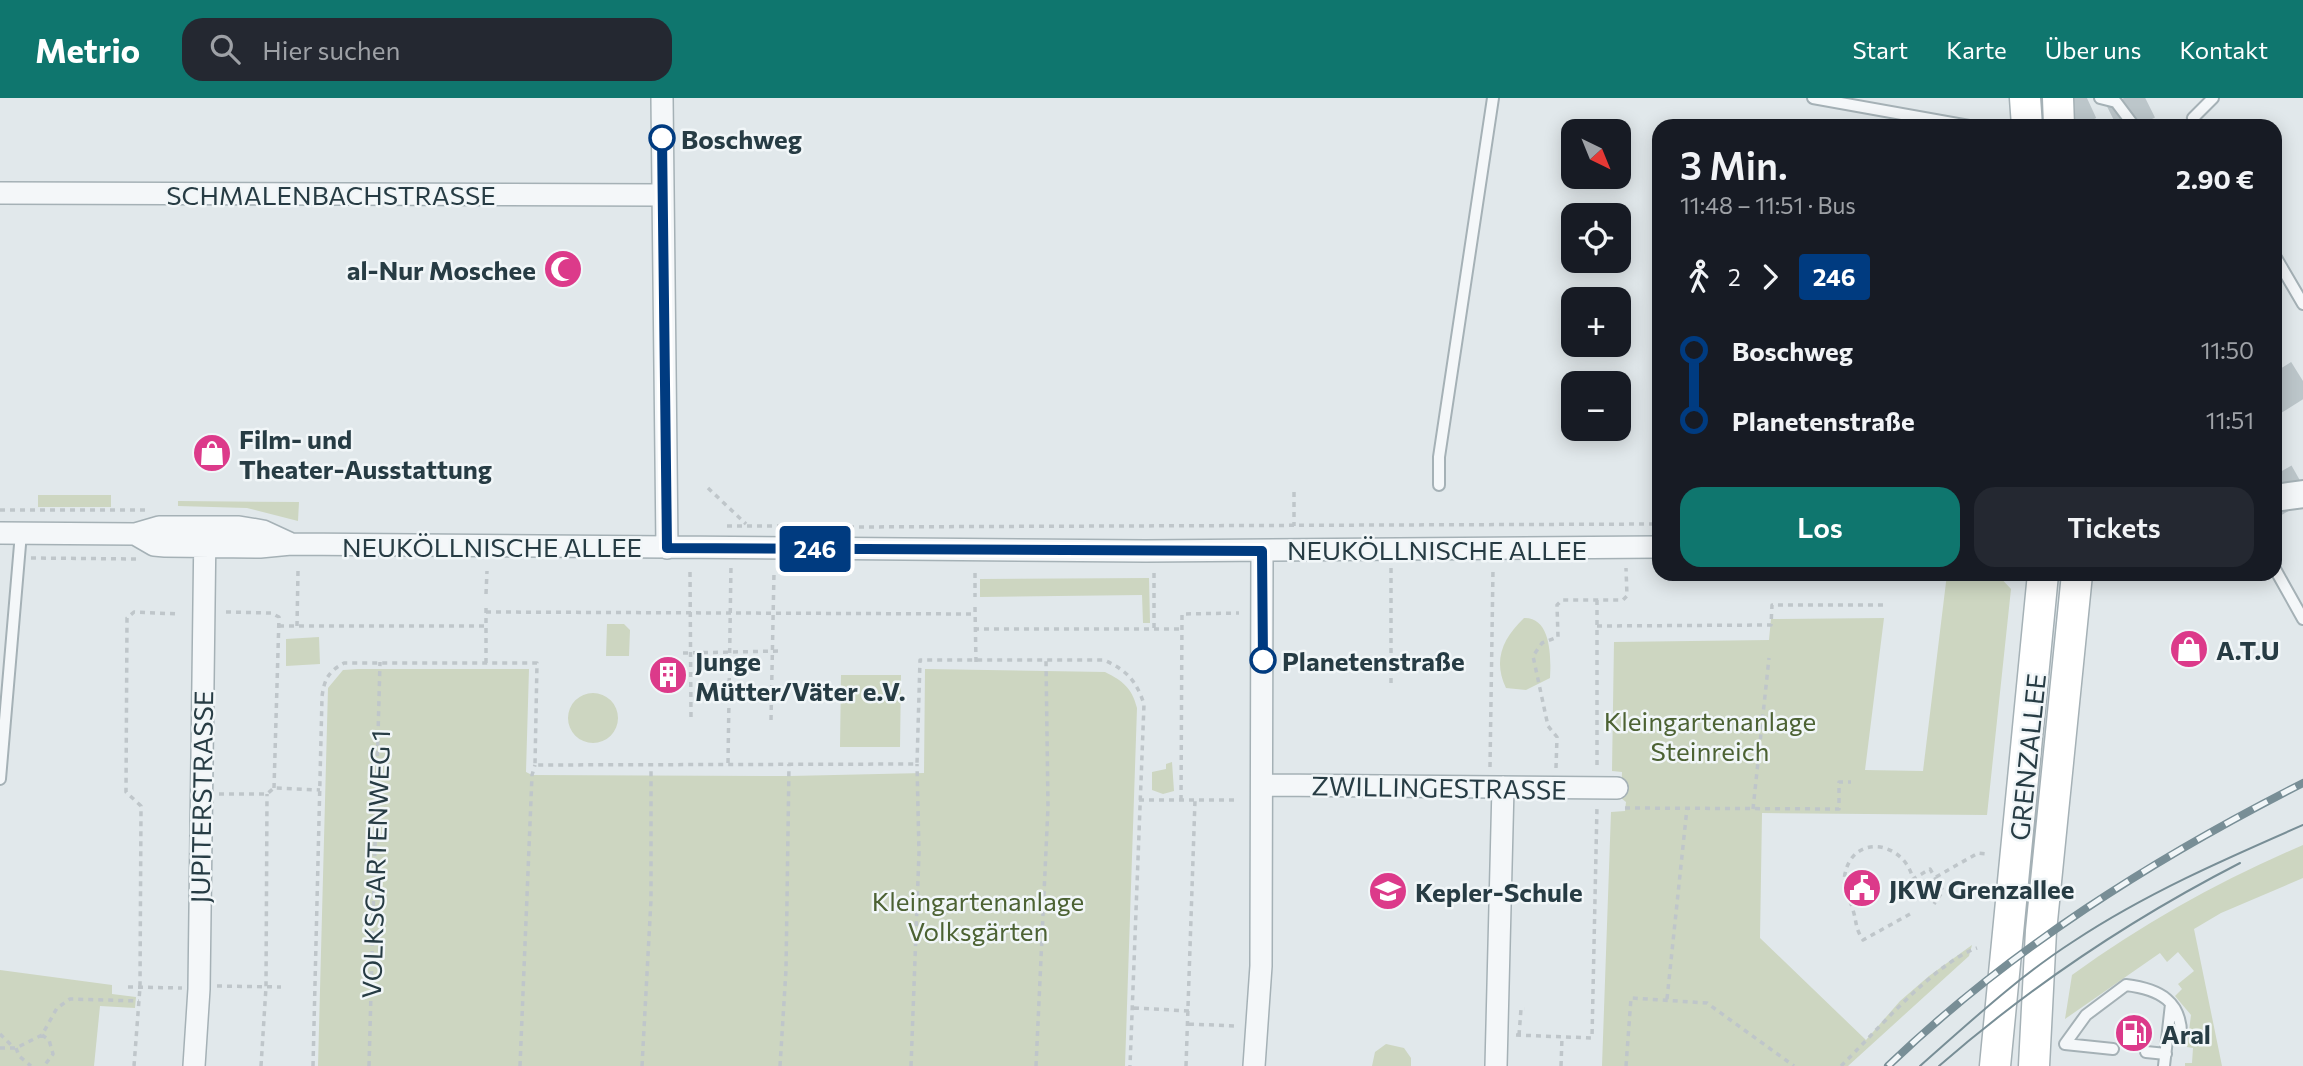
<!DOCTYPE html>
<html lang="de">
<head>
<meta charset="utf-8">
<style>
  body { margin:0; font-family:Commissioner,sans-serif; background:#242831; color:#f1f3f6; height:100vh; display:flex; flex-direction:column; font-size:26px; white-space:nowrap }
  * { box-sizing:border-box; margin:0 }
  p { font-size:23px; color:#9ea1a6 }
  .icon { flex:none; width:38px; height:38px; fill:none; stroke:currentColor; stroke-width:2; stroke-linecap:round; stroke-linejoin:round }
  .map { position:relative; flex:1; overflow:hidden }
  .drawer { position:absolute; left:1652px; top:21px; width:630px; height:462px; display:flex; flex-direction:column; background:#171b24; border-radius:21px; box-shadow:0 4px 18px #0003 }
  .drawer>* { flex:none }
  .badge { padding:0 14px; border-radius:5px; font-size:24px; line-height:46px }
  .needle { width:46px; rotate:137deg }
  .tools { position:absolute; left:1561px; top:21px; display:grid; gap:14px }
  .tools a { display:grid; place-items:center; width:70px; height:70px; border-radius:14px; background:#171b24; box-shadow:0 4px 18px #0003; font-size:35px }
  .map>.badge { position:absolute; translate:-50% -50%; box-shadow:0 0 0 4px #fff }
  .legs { display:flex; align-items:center; gap:10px; height:77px; padding:0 28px; font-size:23px }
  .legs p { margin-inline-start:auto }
  .summary { display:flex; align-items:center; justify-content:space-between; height:119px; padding:0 28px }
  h1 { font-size:38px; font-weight:600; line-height:52px }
  .action { display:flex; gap:14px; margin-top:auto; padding:14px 28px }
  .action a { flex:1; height:80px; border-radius:21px; background:#0f766e; color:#fff; font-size:28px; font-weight:600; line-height:80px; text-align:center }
  .action a+a { background:#242831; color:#f1f3f6 }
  ul { padding:0 28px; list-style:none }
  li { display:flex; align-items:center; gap:24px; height:70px; font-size:26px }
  li i { display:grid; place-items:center; width:10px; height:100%; margin:0 9px; background:currentColor }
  li i::after { content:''; width:18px; height:18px; margin:-9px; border:5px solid; border-radius:50%; background:#171b24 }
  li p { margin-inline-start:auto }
  li:first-child i { background:linear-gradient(#0000 50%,currentColor 0) }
  li:last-child i { background:linear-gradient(currentColor 50%,#0000 0) }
  header { display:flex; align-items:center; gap:42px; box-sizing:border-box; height:98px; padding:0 35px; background:#0f766e; color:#fff }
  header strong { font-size:33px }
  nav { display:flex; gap:38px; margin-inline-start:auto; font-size:24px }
  .search { width:490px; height:63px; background:#242831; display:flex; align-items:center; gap:18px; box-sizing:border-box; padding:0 24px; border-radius:21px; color:#9ea1a6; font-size:26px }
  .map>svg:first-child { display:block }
  .green { fill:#cdd6c1 }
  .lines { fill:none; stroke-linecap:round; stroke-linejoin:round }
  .motorway-tunnel { stroke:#bcc6ca; stroke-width:38; stroke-dasharray:38 19; stroke-linecap:butt }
  .service-casing { stroke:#a5b1b6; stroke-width:14 }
  .minor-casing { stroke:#a5b1b6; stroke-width:24 }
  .tertiary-casing { stroke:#a5b1b6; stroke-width:30 }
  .secondary-casing { stroke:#a5b1b6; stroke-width:33 }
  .path { stroke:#bfc6ca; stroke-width:3.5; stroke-dasharray:5 5; stroke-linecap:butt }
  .service { stroke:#f4f7f9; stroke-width:10 }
  .minor { stroke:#f4f7f9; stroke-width:21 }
  .tertiary { stroke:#f4f7f9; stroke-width:26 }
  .secondary { stroke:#fff; stroke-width:30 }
  .tram { stroke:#788e96; stroke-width:2 }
  .rail-casing { stroke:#788e96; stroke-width:8 }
  .rail { stroke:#f1f6f8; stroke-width:5; stroke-dasharray:16; stroke-linecap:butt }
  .line-1-casing { stroke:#fff; stroke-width:16 }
  .line-1 { stroke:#003b80; stroke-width:10 }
  .stop-1-dot { fill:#fff; stroke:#003b80; stroke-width:3.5 }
  .labels { text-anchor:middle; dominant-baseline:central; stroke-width:5; stroke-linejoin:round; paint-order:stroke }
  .stop-label { font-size:26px; font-weight:bold; fill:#273c44; stroke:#f1f6f8; text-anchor:start }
  .street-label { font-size:26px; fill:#273c44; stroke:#f1f6f8 }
  .poi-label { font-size:26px; font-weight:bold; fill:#273c44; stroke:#f1f6f8; text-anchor:start }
  .park-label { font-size:26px; fill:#4c6233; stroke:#f1f6f8 }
</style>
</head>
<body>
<header>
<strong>Metrio</strong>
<div class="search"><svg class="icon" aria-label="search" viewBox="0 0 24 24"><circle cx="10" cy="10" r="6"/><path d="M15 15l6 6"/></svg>Hier suchen</div>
<nav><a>Start</a><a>Karte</a><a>Über uns</a><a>Kontakt</a></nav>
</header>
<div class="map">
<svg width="2303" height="968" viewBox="0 0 2303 968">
  <rect width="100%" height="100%" fill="#e1e8eb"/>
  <path class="green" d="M111,397V409H38V397Z
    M178,403L299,404L298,423L247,410L178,408Z
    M1947,476H1997L2011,491L1987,717L1762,715L1760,840L1866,942L1900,903L1929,878L1972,847L1969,858L1848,968H1602L1611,714L1625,713L1626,704L1621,700L1622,674L1612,673L1614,544L1769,542L1771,521L1884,520L1865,672L1923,673Z
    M1149,480L1150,525H1143L1142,497L980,499V481Z
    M1524,520C1552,519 1551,562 1550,580L1526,592L1506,590C1493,563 1502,541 1524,520Z
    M607,526H624L630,532L629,558H606Z
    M319,539L320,566L286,568V541Z
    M358,571H529L526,674L532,677L790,678L924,675L925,571L1105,574C1123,583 1132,590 1137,610L1125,968H318L328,590L343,572Z
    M841,577H901L900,649H840Z
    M568 620a25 25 0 1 1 50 0a25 25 0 1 1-50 0Z
    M1172,664L1174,693L1163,696L1152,692V674L1166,671V666Z
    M2303,747V780L2221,815L2194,831L2222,968H2185V965H2192L2193,950L2187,949L2191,917L2175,898L2182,891L2178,886L2194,873L2178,854L2167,864L2160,855L2065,921L2072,877C2145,824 2221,782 2303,747Z
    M0,872L112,887V896L136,899L135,910L100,908L94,968H0Z
    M1386,946L1404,950L1411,960V968H1372L1375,954Z"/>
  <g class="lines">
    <path class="motorway-tunnel" d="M2066,0L2079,28
      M2124,0L2138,28
      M2275,274L2303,319
      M2275,377L2303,426"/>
    <defs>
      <path id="service" d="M1813,0L1969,28
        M2100,0L2116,4L2134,28
        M2198,28L2193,20L2213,0
        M2275,158L2303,206
        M1439,387V359L1493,0
        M2275,471L2303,521
        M0,681L21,435
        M2113,951L2065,946L2086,917L2126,887C2159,891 2183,903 2181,941
        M2146,954L2166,956
        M2164,968L2171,906"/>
      <path id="minor" d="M662,0L667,450
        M0,95L661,97
        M0,435L135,436L159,429H239L263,433L289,445
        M135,436L154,447L165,448L260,449L291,446L1146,453L1659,449
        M1262,687L1617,690
        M194,968L199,891L205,429
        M1254,968L1261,868L1262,453
        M1496,968L1503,689"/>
      <path id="tertiary" d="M2275,400L2303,396"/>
      <path id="secondary" d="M2025,0L2027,28
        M2058,0L2059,28
        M1995,968L2043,476
        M2034,968L2041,833L2077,476"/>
    </defs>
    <use href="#service" class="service-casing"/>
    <use href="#minor" class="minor-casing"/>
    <use href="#tertiary" class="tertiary-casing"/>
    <use href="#secondary" class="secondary-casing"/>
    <path class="path" d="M708,390L746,426
      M1294,394V428
      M0,412H145
      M727,428H796
      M849,429L1659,426
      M31,460L139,461
      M690,474L691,621
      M975,475V499
      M486,496L487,473
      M1597,502V671
      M975,509L976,564
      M226,514L271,515L279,519L274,690
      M486,514L974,516
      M279,528H486
      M297,528L298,473
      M1597,528L1771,527L1772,507H1884
      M1154,530V475
      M974,531H1182
      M683,555L780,553
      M486,565V505
      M1391,585V470
      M771,622L774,474
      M728,665L731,466
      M1490,669L1493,471
      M1556,670L1557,639L1548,628L1533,558L1542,545L1558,539L1557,507L1562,502H1623L1627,498L1626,470
      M219,696H267L274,690L320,692
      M1139,702H1239
      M1181,702L1182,516L1239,515
      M1625,710L1839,711V684H1851
      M1753,711L1769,560
      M1936,779L1978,755L1988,756
      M1910,816L1863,842C1855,830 1857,825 1853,812C1850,801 1842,788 1845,776C1853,735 1904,743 1913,781L1930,771L1943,793L1934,806
      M217,888L281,889
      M128,889L182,890
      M1667,901L1687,710
      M1134,910L1190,913
      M1189,926L1235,928
      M0,936L13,949
      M42,937L49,942L53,956L44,968
      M1516,937L1592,940L1597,708
      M1519,937L1521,911H1525
      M0,950H16L42,937L57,910L70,901L139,903
      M16,950L19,958L31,968
      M134,968L140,889L141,708L126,694L127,520L134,514L179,516
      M261,968L266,889L267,696
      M313,968L322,599C324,581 329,573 344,565H537L535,667L917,666L920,562H1104C1126,572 1136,582 1144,606L1130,968
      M369,968L380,564
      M520,968L532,677L535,667
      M642,968L651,802V667
      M780,968L786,872L789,666
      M911,968L919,755L917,666
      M1036,968L1048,709L1046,563
      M1186,968L1195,702
      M1561,968L1562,939
      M1626,968L1631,900L1707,905L1794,968
      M1841,968C1875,935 1934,865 1977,850"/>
    <use href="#service" class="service"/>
    <use href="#minor" class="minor"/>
    <use href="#tertiary" class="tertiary"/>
    <use href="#secondary" class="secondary"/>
    <path class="tram" d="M1920,968C1970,924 2018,879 2074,843C2145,796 2225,761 2303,727
      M1939,968C2032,887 2131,821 2240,765"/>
    <defs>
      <path id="rail" d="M1888,968C2010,851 2153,761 2303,685"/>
    </defs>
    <use href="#rail" class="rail-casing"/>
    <use href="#rail" class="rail"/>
  </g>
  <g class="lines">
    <defs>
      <path id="line-1" d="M662,40L667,450L1262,453L1263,562"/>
    </defs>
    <use href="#line-1" class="line-1-casing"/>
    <use href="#line-1" class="line-1"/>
  </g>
  <defs>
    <symbol id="mosque-disc" viewBox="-11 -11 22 22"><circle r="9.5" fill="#dc3a8a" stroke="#f1f6f8"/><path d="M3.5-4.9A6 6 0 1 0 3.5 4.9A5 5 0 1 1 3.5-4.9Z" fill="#fff"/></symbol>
    <symbol id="shop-disc" viewBox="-11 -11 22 22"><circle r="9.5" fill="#dc3a8a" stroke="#f1f6f8"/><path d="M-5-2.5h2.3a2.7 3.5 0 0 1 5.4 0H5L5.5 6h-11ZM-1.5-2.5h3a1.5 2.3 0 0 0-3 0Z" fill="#fff"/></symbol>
    <symbol id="building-disc" viewBox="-11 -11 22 22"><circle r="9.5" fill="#dc3a8a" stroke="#f1f6f8"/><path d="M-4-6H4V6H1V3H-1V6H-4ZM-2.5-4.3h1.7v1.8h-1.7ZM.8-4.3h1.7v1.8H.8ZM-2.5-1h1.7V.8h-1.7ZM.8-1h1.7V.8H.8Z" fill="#fff"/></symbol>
    <symbol id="civic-disc" viewBox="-11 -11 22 22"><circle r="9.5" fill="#dc3a8a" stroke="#f1f6f8"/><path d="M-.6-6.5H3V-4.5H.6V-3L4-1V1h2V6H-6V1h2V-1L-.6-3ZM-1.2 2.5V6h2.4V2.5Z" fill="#fff"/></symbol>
    <symbol id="school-disc" viewBox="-11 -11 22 22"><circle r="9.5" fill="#dc3a8a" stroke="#f1f6f8"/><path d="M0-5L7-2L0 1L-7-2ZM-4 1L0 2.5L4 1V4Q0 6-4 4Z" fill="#fff"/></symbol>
    <symbol id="fuel-disc" viewBox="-11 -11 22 22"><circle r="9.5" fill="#dc3a8a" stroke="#f1f6f8"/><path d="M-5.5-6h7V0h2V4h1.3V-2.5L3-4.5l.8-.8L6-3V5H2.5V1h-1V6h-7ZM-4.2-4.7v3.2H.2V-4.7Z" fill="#fff"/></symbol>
  </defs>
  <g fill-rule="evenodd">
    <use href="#mosque-disc" x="541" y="149" width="44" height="44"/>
    <use href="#shop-disc" x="190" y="333" width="44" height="44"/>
    <use href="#shop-disc" x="2167" y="529" width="44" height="44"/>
    <use href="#building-disc" x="646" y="555" width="44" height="44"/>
    <use href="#civic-disc" x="1840" y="768" width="44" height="44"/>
    <use href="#school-disc" x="1366" y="771" width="44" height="44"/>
    <use href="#fuel-disc" x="2112" y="913" width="44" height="44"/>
  </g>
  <g class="stop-1-dot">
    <circle cx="662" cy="40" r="12"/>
    <circle cx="1263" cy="562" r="12"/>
  </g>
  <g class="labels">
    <g class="stop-label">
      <text x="681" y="40">Boschweg</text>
      <text x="1282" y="562">Planetenstraße</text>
    </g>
    <g class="street-label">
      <text x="331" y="96">SCHMALENBACHSTRASSE</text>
      <text x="492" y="448">NEUKÖLLNISCHE ALLEE</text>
      <text x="1437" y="451">NEUKÖLLNISCHE ALLEE</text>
      <text transform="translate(2027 659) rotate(-84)">GRENZALLEE</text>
      <text transform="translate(1439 689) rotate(1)">ZWILLINGESTRASSE</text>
      <text transform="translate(201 699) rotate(-89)">JUPITERSTRASSE</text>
      <text transform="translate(375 766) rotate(-88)">VOLKSGARTENWEG 1</text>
    </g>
    <g class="poi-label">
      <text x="536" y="171" text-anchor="end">al-Nur Moschee</text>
      <text x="239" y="340">Film- und<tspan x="239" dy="30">Theater-Ausstattung</tspan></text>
      <text x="2216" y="551">A.T.U</text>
      <text x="695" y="562">Junge<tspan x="695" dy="30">Mütter/Väter e.V.</tspan></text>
      <text x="1889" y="790">JKW Grenzallee</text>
      <text x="1415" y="793">Kepler-Schule</text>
      <text x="2161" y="935">Aral</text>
    </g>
    <g class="park-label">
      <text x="1710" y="622">Kleingartenanlage<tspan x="1710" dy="30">Steinreich</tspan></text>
      <text x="978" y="802">Kleingartenanlage<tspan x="978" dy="30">Volksgärten</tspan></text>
    </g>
  </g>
</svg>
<div class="tools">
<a><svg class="needle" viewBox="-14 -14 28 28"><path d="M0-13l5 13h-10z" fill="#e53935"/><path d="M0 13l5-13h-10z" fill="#9ea1a6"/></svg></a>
<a><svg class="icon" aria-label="locate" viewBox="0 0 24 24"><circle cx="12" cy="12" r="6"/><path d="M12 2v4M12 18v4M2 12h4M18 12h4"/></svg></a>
<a>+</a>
<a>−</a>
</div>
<b class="badge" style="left:815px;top:451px;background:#003b80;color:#fff">246</b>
<section class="drawer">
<div class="summary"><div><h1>3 Min.</h1><p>11:48 – 11:51 · Bus</p></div><b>2.90 €</b></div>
<div class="legs"><svg class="icon" aria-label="walk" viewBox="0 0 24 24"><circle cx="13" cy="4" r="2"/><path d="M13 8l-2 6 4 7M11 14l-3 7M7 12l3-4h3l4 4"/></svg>2<svg class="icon" aria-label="forward" viewBox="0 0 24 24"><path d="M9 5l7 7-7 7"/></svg><b class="badge" style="background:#003b80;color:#fff">246</b></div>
<ul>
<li><i style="color:#003b80"></i><b>Boschweg</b><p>11:50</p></li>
<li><i style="color:#003b80"></i><b>Planetenstraße</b><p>11:51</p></li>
</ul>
<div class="action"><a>Los</a><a>Tickets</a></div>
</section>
</div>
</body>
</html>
